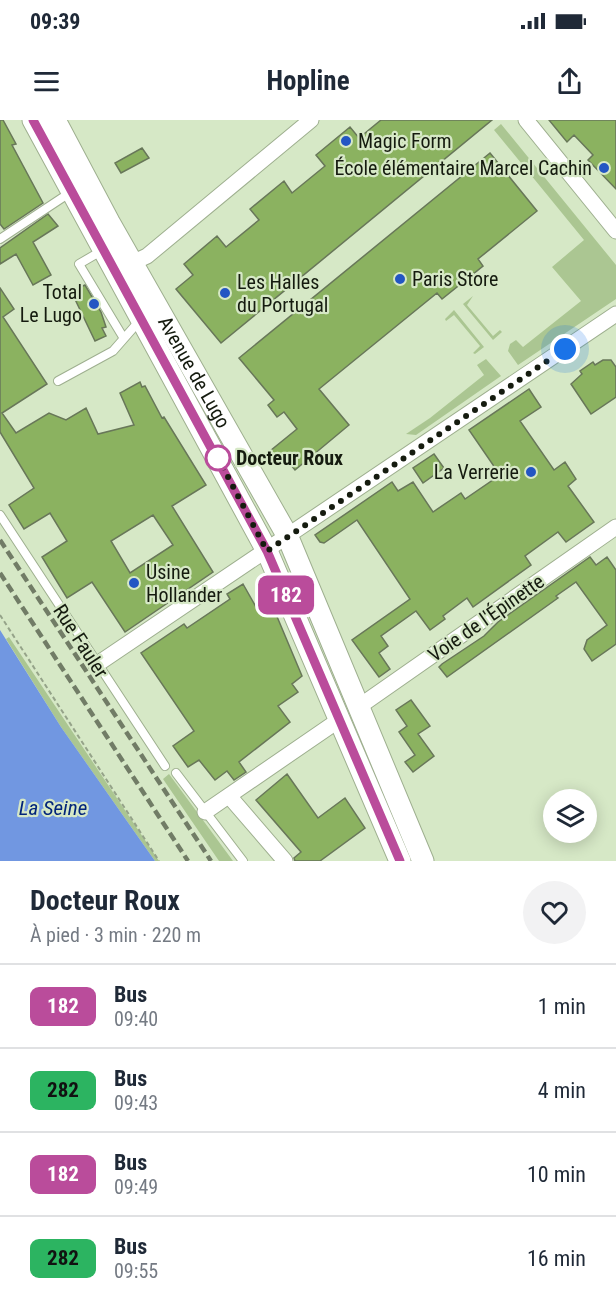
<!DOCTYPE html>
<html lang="fr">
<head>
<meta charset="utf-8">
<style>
  body { margin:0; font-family:"Roboto Condensed",sans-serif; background:#f2f2f3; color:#1f2937; height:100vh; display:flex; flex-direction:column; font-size:22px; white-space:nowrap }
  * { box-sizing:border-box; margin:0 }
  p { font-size:20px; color:#747a83 }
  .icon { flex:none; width:33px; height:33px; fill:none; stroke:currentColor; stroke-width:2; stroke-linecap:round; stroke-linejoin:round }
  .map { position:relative; height:741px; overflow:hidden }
  .details { display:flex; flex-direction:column; background:#fff; flex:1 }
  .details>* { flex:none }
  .badge { padding:0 12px; border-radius:9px; font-size:21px; line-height:39px }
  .buttons { position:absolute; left:543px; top:669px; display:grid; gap:12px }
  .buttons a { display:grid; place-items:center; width:54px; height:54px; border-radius:50%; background:#fff; box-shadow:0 3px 15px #0003; font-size:30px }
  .you { position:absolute; width:30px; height:30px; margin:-15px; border:4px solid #fff; border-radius:50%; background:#1a73e8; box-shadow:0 0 0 9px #1a73e833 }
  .map>.badge { position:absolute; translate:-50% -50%; box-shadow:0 0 0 3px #fff }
  .round { display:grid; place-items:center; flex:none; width:63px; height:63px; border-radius:32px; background:#f2f2f3 }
  .summary { display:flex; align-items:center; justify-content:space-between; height:102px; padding:0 30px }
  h1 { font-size:28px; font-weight:700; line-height:45px }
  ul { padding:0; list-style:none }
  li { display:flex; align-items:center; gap:18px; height:84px; padding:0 30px; border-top:2px solid #e0e1e3 }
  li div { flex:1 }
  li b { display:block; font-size:22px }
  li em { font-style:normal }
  li .badge { min-width:66px; font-weight:700; text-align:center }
  .status { display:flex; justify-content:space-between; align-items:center; height:42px; padding:0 30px; background:#fff; direction:ltr }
  .status svg { height:16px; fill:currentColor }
  header { display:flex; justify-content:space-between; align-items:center; height:78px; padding:0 30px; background:#fff; font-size:27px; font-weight:700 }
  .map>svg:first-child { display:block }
  .green { fill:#abc692 }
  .water { fill:#7197e1 }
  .building { fill:#8bb260; stroke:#687759; stroke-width:1.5; fill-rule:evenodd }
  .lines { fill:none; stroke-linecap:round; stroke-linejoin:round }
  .service-casing { stroke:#9eaf8f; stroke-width:10 }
  .minor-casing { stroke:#9eaf8f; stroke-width:17 }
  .secondary-casing { stroke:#9eaf8f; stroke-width:23 }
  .path { stroke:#95a389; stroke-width:2; stroke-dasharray:4.5 3; stroke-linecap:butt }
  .service { stroke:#fff; stroke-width:8 }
  .minor { stroke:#fff; stroke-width:15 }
  .secondary { stroke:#fff; stroke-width:21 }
  .rail { stroke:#717c66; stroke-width:4.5; stroke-dasharray:9 4.5; stroke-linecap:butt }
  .line-casing { stroke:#fff; stroke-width:14 }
  .line { stroke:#ba4c9b; stroke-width:9 }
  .walk { stroke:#151b0f; stroke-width:6; stroke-dasharray:0 10.8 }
  .poi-dot { fill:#2356c3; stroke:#d6e8c6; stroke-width:2 }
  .stop-dot { fill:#fff; stroke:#ba4c9b; stroke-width:3 }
  .labels { text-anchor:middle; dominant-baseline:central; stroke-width:4.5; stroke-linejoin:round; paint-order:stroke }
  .poi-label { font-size:20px; fill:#151b0f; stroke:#d6e8c6; text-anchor:start }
  .street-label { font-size:20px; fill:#151b0f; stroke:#d6e8c6 }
  .stop-label { font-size:20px; font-weight:bold; fill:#151b0f; stroke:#d6e8c6; text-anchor:start }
  .water-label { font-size:21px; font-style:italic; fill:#02257a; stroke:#d6e8c6 }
</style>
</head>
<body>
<div class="status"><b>09:39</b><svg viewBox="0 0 49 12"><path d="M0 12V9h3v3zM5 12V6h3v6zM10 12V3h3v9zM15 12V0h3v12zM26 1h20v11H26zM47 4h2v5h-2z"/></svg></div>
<header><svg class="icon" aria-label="menu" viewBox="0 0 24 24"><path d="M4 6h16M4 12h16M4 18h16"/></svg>Hopline<svg class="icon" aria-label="share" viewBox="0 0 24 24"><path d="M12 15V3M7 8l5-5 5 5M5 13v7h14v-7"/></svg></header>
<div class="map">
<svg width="616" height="741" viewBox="0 0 616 741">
  <rect width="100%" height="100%" fill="#d6e8c6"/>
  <path class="green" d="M501,4L616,145V179L518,245L508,231L510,224L516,220L523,227L581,181L552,147L584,120L494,10Z
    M473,176L467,185L493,216L500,210L502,212L493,220L463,184Z
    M454,190L484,227L475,234L473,233L480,226L454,195L446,201L445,199Z
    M486,239L501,256L416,315L406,314L430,298L484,255L477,245Z
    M9,517L159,741H155L61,607L6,519Z
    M169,654L233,741H219L163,659Z"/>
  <path class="water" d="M0,510L61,607L155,741H0Z"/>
  <path class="building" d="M0,0H3L16,24L12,25L43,83L4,109L0,104Z
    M381,0H492L221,223L176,169L193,155L184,144L217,116L226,127L259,100L250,89L284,61L292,73L325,46L316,35L350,7L359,18Z
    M549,0H616V69L588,40L593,35L574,15L567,22Z
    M142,28L149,38L121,53L115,43Z
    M490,33L537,91L478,139L483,146L442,179L437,173L319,269L349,305L295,350L282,334L262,345L259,340L297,309L284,292L277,297L268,285L274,280L239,238Z
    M48,94L58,106L33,122L51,155L33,165L16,134L0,144V128Z
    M85,165L101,192L106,207L102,208L106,216L95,221L71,171Z
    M0,168L14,189L3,197L47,264L2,293L16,313L49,293L66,300L86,288L98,314L134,305L120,273L140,262L142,267L145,266L162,298L164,297L206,365L172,386L213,452L125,512L92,462L67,478L42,437L67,421L50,393L24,409L9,385L34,368L0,312ZM153,395L173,425L130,453L111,421Z
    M603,240H611L616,247V277L591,294L571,264L582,254L580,251L593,242L595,245Z
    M529,269L541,287L520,301L554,350L565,342L576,359L568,366L594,402L566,422L558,412L525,436L531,445L473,487L467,478L443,496L445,499L430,510L416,491L381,516L388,526L379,533L390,549L379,557L352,520L410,479L357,400L324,423L320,422L315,415L392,362L398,371L413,362L433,392L461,373L465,379L500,355L469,310Z
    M434,334L444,348L423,363L413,348Z
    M590,437L596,445L607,437L616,450V524L592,541L584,529L587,520L607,505L576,462L556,476L558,478L447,557L439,547L442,544L484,516L498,502Z
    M243,464L256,487L270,480L302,556L292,564L298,572L278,586L290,602L239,642L246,652L234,660L227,651L215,660L199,640L188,647L173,626L194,611L141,533L184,504L187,508L230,479L227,474Z
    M411,580L430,606L418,614L434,636L413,652L405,642L415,635L399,612L407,606L396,590Z
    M287,654L318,698L345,678L365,708L320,741H295L294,738L301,732L256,680Z"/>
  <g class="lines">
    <defs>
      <path id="service" d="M0,119L71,72
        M103,130L79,144L123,217
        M58,261L113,231L141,199
        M0,395L165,646
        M176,653L243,741"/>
      <path id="minor" d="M526,0L616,111
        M132,143L147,136L311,0
        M96,545L616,194
        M357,588L616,407
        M229,676L285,741
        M205,692L339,600"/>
      <g id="secondary">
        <path d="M33,0L267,431L400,741"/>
        <path id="s1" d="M55,0L109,102L287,415L423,741"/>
      </g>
    </defs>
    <use href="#service" class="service-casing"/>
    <use href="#minor" class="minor-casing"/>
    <use href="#secondary" class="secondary-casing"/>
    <path class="path" d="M0,495L159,741"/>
    <use href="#service" class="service"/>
    <use href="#minor" class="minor"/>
    <use href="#secondary" class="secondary"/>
    <path class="rail" d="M0,420L211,741
      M0,453L188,741"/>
  </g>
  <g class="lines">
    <defs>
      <path id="line" d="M33,0L267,431L400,741"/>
    </defs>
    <use href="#line" class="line-casing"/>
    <use href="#line" class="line"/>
    <path class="walk" d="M218,338L267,431L565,229"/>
  </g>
  <g class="poi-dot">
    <circle cx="346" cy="21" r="6"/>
    <circle cx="604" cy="48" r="6"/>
    <circle cx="400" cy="159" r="6"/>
    <circle cx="225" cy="173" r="6"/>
    <circle cx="94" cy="184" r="6"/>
    <circle cx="531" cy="352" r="6"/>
    <circle cx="134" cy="463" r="6"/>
  </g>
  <circle class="stop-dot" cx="218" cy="338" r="12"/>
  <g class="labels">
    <g class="poi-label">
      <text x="358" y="21">Magic Form</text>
      <text x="592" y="48" text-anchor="end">École élémentaire Marcel Cachin</text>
      <text x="412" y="159">Paris Store</text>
      <text x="237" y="162">Les Halles<tspan x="237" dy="23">du Portugal</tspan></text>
      <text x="82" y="172" text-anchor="end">Total<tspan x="82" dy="23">Le Lugo</tspan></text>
      <text x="519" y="352" text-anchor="end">La Verrerie</text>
      <text x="146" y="452">Usine<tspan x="146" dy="23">Hollander</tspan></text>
    </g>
    <g class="street-label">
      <text stroke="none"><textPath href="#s1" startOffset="288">Avenue de Lugo</textPath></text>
      <text transform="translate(486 498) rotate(-35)">Voie de l'Épinette</text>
      <text transform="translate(81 521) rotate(57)">Rue Fauler</text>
    </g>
    <g class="stop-label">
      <text x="236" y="338">Docteur Roux</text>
    </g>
    <g class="water-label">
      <text x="53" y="688">La Seine</text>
    </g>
  </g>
</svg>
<div class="buttons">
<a><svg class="icon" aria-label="layers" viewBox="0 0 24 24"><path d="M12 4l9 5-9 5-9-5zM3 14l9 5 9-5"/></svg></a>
</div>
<div class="you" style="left:565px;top:229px"></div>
<b class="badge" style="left:286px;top:475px;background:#ba4c9b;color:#fff">182</b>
</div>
<section class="details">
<div class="summary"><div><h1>Docteur Roux</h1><p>À pied · 3 min · 220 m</p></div><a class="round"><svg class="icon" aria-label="heart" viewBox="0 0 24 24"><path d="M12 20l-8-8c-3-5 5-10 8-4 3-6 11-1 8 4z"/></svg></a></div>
<ul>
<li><span class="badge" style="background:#ba4c9b;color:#fff">182</span><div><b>Bus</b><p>09:40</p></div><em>1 min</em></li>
<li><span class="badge" style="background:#2cb461;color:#111">282</span><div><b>Bus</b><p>09:43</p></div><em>4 min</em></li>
<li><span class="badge" style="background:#ba4c9b;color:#fff">182</span><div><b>Bus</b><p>09:49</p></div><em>10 min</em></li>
<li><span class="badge" style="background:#2cb461;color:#111">282</span><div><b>Bus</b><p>09:55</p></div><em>16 min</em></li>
</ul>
</section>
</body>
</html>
